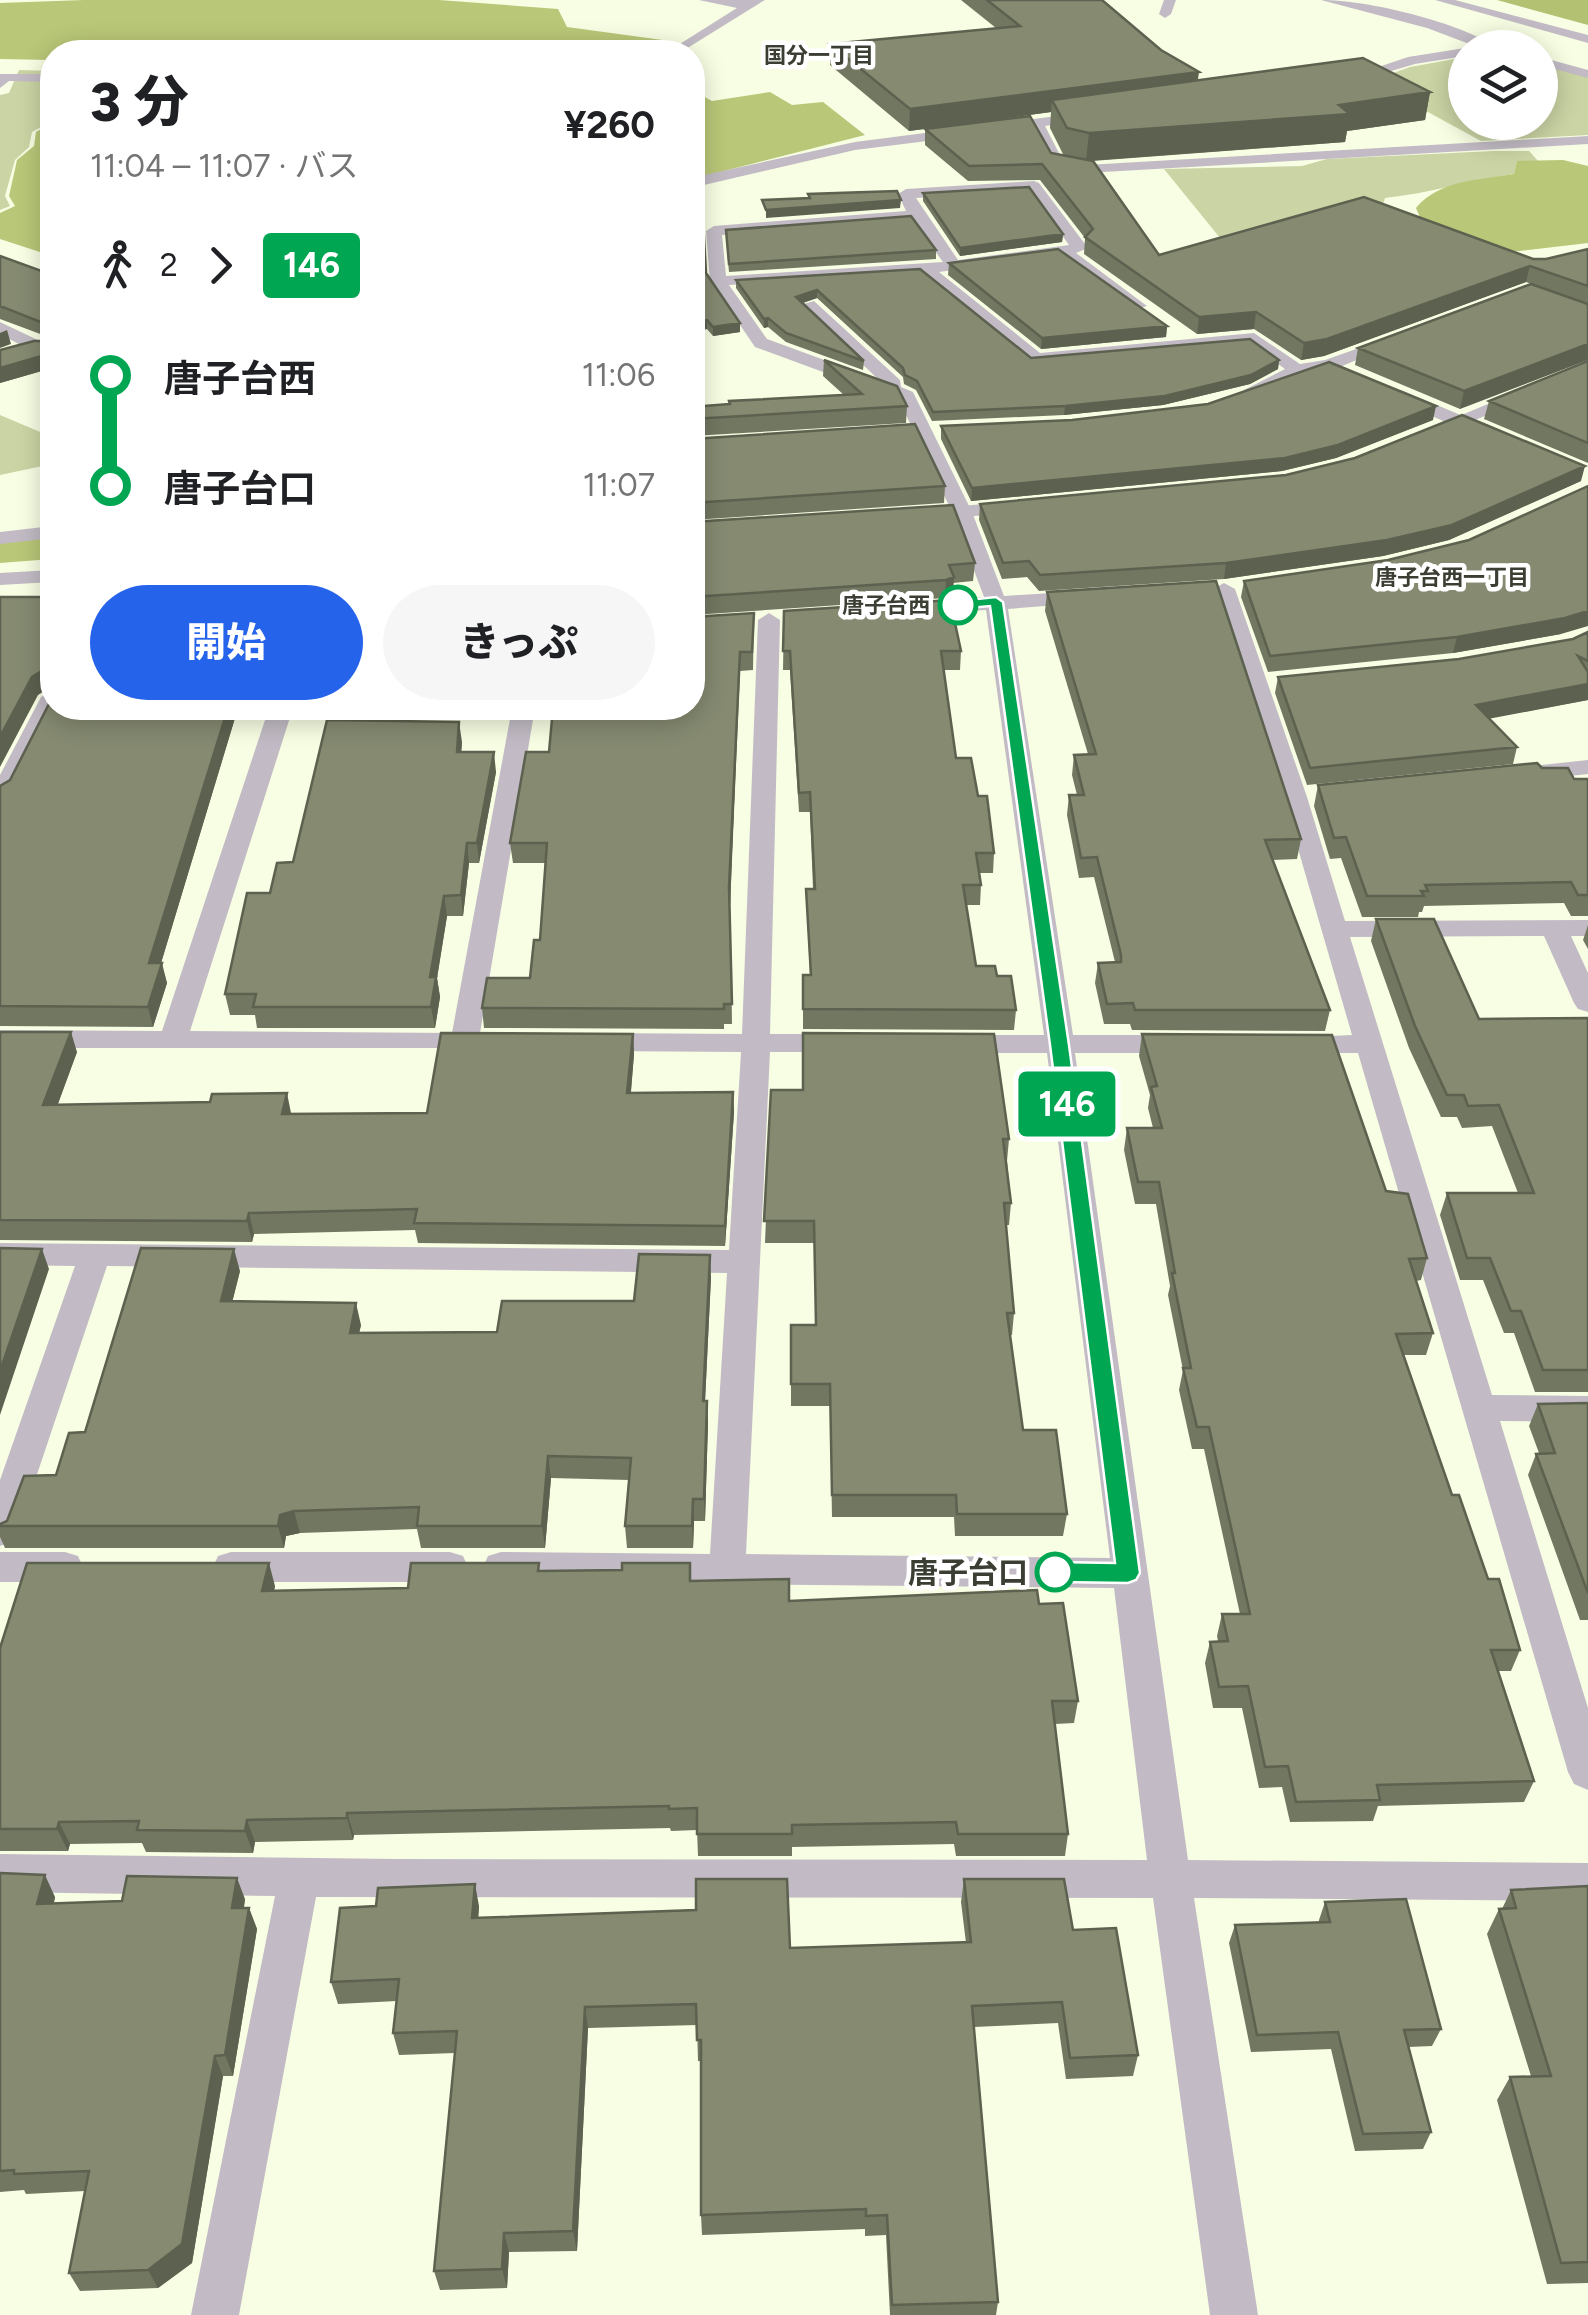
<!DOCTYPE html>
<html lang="ja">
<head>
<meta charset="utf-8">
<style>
  body { margin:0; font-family:Figtree,"Noto Sans JP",sans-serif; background:#f6f6f6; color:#202124; height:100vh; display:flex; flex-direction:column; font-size:38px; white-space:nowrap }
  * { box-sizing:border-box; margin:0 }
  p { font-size:32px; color:#757577 }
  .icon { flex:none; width:55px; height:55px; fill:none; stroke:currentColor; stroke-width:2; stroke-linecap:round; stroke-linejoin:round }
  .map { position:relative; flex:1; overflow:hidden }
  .details { position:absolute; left:40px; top:40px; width:665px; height:680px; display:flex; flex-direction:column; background:#fff; border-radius:40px; box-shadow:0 5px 25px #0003 }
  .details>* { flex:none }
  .badge { padding:0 20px; border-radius:8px; font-size:35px; line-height:65px }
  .buttons { position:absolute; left:1448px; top:30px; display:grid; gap:20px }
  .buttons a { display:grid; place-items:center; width:110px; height:110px; border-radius:50%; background:#fff; box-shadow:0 5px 25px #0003; font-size:50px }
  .map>.badge { position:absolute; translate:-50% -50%; box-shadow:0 0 0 5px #fff }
  .legs { display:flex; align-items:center; gap:15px; height:110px; padding:0 50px; font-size:32px }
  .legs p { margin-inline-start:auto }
  .overview { display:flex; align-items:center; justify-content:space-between; height:170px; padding:0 50px }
  h1 { font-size:55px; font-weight:800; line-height:75px }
  .cta { display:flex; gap:20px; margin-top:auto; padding:20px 50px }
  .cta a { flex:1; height:115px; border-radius:60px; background:#2563eb; color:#fff; font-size:40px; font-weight:800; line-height:115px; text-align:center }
  .cta a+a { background:#f6f6f6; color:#202124 }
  ul { padding:0 50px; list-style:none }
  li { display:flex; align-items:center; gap:35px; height:110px; font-size:38px }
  li i { display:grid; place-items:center; width:15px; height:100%; margin:0 12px; background:currentColor }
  li i::after { content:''; width:25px; height:25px; margin:-12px; border:8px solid; border-radius:50%; background:#fff }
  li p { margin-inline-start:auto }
  li:first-child i { background:linear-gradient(#0000 50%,currentColor 0) }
  li:last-child i { background:linear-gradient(currentColor 50%,#0000 0) }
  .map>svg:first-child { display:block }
  .green { fill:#cad4a4 }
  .forest { fill:#b9c778 }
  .water { fill:#b3c173 }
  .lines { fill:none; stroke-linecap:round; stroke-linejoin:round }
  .minor { fill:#c2bbc5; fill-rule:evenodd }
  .tertiary { fill:#c2bbc5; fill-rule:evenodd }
  .wall { fill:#727761 }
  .shaded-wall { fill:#5d614f }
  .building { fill:#858a71; stroke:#5d614f; stroke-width:2.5 }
  .line-1 { fill:#00a651; stroke:#fff; stroke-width:2.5 }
  .stop-1-dot { fill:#fff; stroke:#00a651; stroke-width:5 }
  .labels { text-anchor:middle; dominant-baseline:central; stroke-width:9; stroke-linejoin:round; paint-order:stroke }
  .far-neighbourhood-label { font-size:22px; font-weight:bold; fill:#3b3e33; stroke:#fff }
  .far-stop-label { font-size:22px; font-weight:bold; fill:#3b3e33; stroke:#fff; text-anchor:end }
  .near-stop-label { font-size:30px; font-weight:bold; fill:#3b3e33; stroke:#fff; text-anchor:end }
</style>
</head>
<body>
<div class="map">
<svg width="1588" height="2315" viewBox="0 0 1588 2315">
  <rect width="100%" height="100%" fill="#f8fee3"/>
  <path class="green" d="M1465,57V122H1540V64L1588,77V135L1481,141L1371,81L1410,67Z
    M19,70L52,71V121L32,132L29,147L15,160L5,196L10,206L0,210V95L9,93Z
    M1494,151H1529L1538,161L1517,162L1514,174C1470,181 1429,193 1385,198L1382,207L1229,249L1164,169L1302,166L1327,159Z
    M0,415L52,437V464L0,475Z
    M300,708H512L511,713L297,715Z"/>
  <path class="forest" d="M84,0H439L558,9L567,27L670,41L656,52H52V60L0,59V3Z
    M692,90L712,101L770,92L792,105L823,102L865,135L693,179Z
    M52,123V256L0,239V213L15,206L9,196L17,160L34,146L36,132Z
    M1563,160L1588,166V243L1502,253L1423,224L1416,208C1439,180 1479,180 1514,174L1517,161Z
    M52,536V559L0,563V543Z"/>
  <path class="water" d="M1497,0H1588V25Z"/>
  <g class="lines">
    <path class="minor" d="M699,0H765L681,52H667L737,8Z
      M1164,0H1176L1171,14L1165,18L1159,14Z
      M1321,0C1369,0 1458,22 1499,48H1480L1427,28Z
      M1435,0H1455L1588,35V43Z
      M1465,48V56L1415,64L1347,84L1340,80L1408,57Z
      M1540,57L1588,70V78L1540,65Z
      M0,74H52V82L9,81L0,88Z
      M1088,112L1095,116L1093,119L1045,126L1062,159L1086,165L1588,136V144L1086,173L1051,165L1031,128L855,150L704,185L692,183V174L704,175L855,142Z
      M1034,181L1039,183L1088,248L1076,253L1147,306L1133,310L1058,256L939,272L1040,353L1254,333L1300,364L1325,360L1393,336L1402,341L1335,369L1302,375L1250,399L1241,394L1244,390L1285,369L1250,344L1036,364L921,274L729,285L767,339L879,380L800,305L814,301L900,380L901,387L913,392L972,512L1004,596L1083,591L1094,597L1083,603L1008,609L1073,1035H1178L1188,1038L1192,1044L1188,1050L1178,1053H1075L1188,1860L1588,1863V1901L1194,1898L1258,2315H1210L1153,1898L316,1897L239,2315H191L275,1896L0,1892V1854L397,1859L1147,1860L1114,1588L501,1582L488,1578L483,1567L488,1556L501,1552L710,1554L727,1273L107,1266L18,1531L13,1541L0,1546V1480L75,1266L0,1265V1243L729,1250L741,1052L594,1051L584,1048L580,1042L584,1036L594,1033L742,1034L758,620L769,613L780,620L770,1034H843L853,1037L857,1043L853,1049L843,1052H770L746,1554L1110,1558L1047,1053H954L944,1050L940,1044L944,1038L954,1035H1044L986,610L910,615L899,609L910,603L984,597L952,512L899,400L755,347L710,281L706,231L714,226L906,211L898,194L906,189ZM1030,191L1069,245L958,260L916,198ZM912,220L943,262L726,276L722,235Z
      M0,322L42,342L45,346L30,350L0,334Z
      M1401,390L1494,429L1496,433L1487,439L1480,437L1395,400V392Z
      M52,526V538L0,544V532Z
      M1224,583L1235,589L1307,797L1345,921L1588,920V936H1571L1588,973V1012L1578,1009L1574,1003L1544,936L1350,937L1492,1395L1588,1396V1422L1500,1421L1588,1708V1790L1574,1784L1568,1772L1358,1053H1294L1284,1050L1280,1044L1284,1038L1352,1035L1283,797L1213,589Z
      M52,690V708H58L12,798L0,805V775L41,697Z
      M269,708H293L190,1031L452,1033L512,708H535L480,1033L492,1042L488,1048H0V1030L162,1031Z
      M1588,760V774L1532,780L1520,773L1532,766Z
      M0,1552H65L78,1556L83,1567L78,1578L65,1582H0Z
      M231,1552H450L463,1556L468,1567L463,1578L450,1582H231L218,1578L213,1567L218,1556Z"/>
    <path class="tertiary" d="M1588,362V373L1437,436H1423L1421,432Z
      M1019,501L1029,507L1026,511L915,522L905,516L915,510Z
      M52,570V582L0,585V573Z"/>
  </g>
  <path class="wall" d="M961,0H1102L1198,81L1430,92L1425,120L1347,131L1345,142L1092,161L1159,255L1546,259L1588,249V304L1460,409L1355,365L1358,348L1531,284L1526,282L1324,356L1301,360L1254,329L1197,334L1084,254L1085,238L1040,180L968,181L925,145V129L1064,156L1050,128L1051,112L909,131L830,65V44L996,28Z
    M923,193L1063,234L1062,242L960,256L923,201Z
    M692,221L706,273L740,323V332L713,336L707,329L696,331L692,327Z
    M726,238L936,250V259L729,272Z
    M0,256L44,272L52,269V368L0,383V350L51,341V338L0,319Z
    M949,263L1167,326L1166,337L1041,349L948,275Z
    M920,269L1031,358L1279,360L1278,369L1250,384L1163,405L1064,415L932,421L916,390L904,384L903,377L817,298L803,303L864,361L863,370L786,342L768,327L764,328L736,288V280Z
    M824,360L907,406L906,423L692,436V407L844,395L823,376Z
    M1588,361V463L1484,419L1489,401Z
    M1433,420L1336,458L1282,471L971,501L941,439V426Z
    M692,439L945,486L944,503L692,520Z
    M1581,481L1449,540L1383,556L1224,579L1039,591L1027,577L1002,579L979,520L980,504Z
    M692,522L975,563L973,581L953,583V595L945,598L692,615Z
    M1469,540L1561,634L1453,653L1268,672L1241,597L1244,581L1388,560Z
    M1047,592L1301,839L1297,859L1272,860L1330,1010L1325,1031L1132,1030L1130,1024H1104L1095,983L1098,963L1115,962L1094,877L1079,878L1067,815L1069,795H1077L1072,775L1074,755L1088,754L1045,611Z
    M784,611L961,651L960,670H943L956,758L978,796L994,853L993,873H979L981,885L980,905H966L976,966L997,976L1016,1010L1014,1030L803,1029V975H810L806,889H813L810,812H799L790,670H783Z
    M754,613L753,670L740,671L730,907L732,1024H724V1029L484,1028L482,1008L530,978L540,940L545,863H513L510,843L549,752Z
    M1588,632V700L1489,718L1517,747L1513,764L1307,785L1275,693L1278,677L1459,659L1573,639Z
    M238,708L161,963L167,983L153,1027L0,1026V786Z
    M462,742L461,752L496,772L479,863H469L463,916H447L437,978L440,997L435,1028H257L255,1015H230L225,994L270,893Z
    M1542,768L1574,779H1588V916H1571L1564,903L1424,906L1422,912H1419L1418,917H1362L1341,858L1330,859L1314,806L1318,785Z
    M1376,919L1479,1019L1588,1017V1392H1535L1514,1333H1504L1483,1280H1460L1440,1215L1447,1193H1518L1492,1126L1462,1128L1457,1117H1441L1409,1048L1371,941Z
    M1588,925V949L1583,940Z
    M0,1032L77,1052L57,1105L291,1114L427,1113L633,1034L634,1054L631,1092H733L734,1112L725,1246L418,1243L415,1230L254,1234L252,1242L0,1240Z
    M1142,1034L1386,1191L1427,1258L1421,1280L1416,1281L1433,1333L1426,1355H1404L1452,1495L1520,1650L1511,1671H1498L1534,1781L1524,1802L1378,1806L1373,1821L1290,1822L1282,1787L1259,1788L1242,1708H1213L1205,1663L1210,1642L1218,1641L1217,1636L1222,1614H1240L1204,1449H1192L1179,1390L1183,1370L1168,1295L1170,1286L1156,1204H1135L1124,1150L1127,1128H1153L1148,1108L1150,1095L1139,1056Z
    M771,1090L1009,1139L1007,1161L1011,1203L1009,1225H1006L1014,1313L1012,1335H1010L1023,1430L1067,1514L1063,1536H955L954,1517H832L830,1406H791V1325H816L814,1243H765Z
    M240,1271L232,1302L361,1325L359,1333L497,1332L634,1301L711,1277L705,1401H707L708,1423L705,1521H694L693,1548H627L625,1526L629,1480L551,1478L545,1548H421L417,1529L300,1533L286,1536L284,1548H5L0,1537V1524L7,1521L56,1475L85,1432Z
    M1588,1403V1620H1580L1528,1475L1536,1454L1539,1453L1529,1426L1538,1404Z
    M540,1571L691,1581L789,1601L1039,1604L1078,1701L1074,1723L1055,1724L1068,1834L1065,1856H956L954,1844L792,1847V1856H698L697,1830L671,1831L670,1828L354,1835L353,1840L255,1842L253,1853L146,1852L142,1843L70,1844L68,1851H0V1648L275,1586L274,1591L408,1588Z
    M0,1873L55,1897L54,1903L245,1899L244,1908H249L257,1929L233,2076H223L192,2263L158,2288L80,2291L69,2273L85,2191L26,2194L24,2190L0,2192Z
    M964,1879L1073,1930L1138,2055L1133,2076L1066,2079L1058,2023L974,2027L998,2302L996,2315H890L886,2235L865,2236V2229L702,2235L701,2215V2061H698L697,2025L588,2028L577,2251L509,2252L507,2288L440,2290L434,2271L455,2053L399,2055L393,2033L397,2001L338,2004L331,1982L376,1906H479L478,1917L790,1948L966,1943L961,1902Z
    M1588,1886V2283L1547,2284L1497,2100L1510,2077L1531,2076L1487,1934L1499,1909H1502L1511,1890Z
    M1325,1902L1441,2029L1432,2046L1408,2047L1431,2132L1423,2149L1355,2151L1331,2049L1251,2052L1229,1943L1235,1925L1319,1923V1920Z"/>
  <path class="shaded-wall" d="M1199,72L1196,93L1052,100L1051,112L909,131L910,109Z
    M1430,92L1425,120L1347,131L1345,142L1086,161L1089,133L1339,105Z
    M901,200L900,208L766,218V210Z
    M1063,234L1062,242L960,256V248Z
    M1530,266L1526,282L1324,356L1301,360L1304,343Z
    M817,290V298L796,305V297Z
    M1256,312L1254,329L1197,334L1199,317Z
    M768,318V327L764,328V319Z
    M707,320V329L696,331V322Z
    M740,323V332L713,336V327Z
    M1167,326L1166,337L1041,349L1042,338Z
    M7,330L11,344L0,348V333Z
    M1588,344V360L1460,409L1464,391Z
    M52,353V368L0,383V368Z
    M1279,360L1278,369L1250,384L1163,405L1064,415L1065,406Z
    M1436,406L1433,420L1336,458L1282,471L971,501L972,488Z
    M1585,466L1581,481L1449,540L1383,556L1224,579L1226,563Z
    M954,577L953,595L945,598L946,580Z
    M1588,611V626L1561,634L1453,653L1457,637Z
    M740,652L730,907L732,1024L729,887Z
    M47,668L52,686L38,695L0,767V737L32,677Z
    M1588,684V700L1472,722L1476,705Z
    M228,708H238L155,983L149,963Z
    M459,722L462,742L460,772L457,752Z
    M494,752L496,772L479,863L477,843Z
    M467,843L469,863L463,916L461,895Z
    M444,896L447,916L437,978L440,997L435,1028L431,1007L430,977Z
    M162,963L167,983L153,1027L148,1007Z
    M71,1032L77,1052L50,1126L43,1105Z
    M633,1034L634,1054L629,1113L627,1093Z
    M733,1092L734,1112L725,1246V1226Z
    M287,1093L291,1113L282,1114Z
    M249,1213L254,1234L252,1242L247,1221Z
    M42,1249L49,1269L0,1415V1371Z
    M234,1249L240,1271L227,1323L221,1301Z
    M710,1255L711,1277L704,1423L703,1401Z
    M356,1303L361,1325L354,1355L350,1333Z
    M707,1401L708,1423L705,1521L704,1499Z
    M548,1456L551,1478L545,1548L542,1526Z
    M693,1499L694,1521L693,1548L692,1526Z
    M294,1511L300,1533L286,1536L284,1548L278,1526L280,1515Z
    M269,1563L275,1586L269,1614L262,1591Z
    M347,1813L354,1835L353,1840L347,1818Z
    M247,1820L255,1842L253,1853L245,1831Z
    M59,1822L70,1844L68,1851L57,1829Z
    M45,1875L55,1897L48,1925L37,1904Z
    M237,1878L245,1899L240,1930L232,1908Z
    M475,1884L479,1906L477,1940L472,1918Z
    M249,1908L257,1929L233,2076L225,2055Z
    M585,2007L588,2028L577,2251L573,2231Z
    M215,2056L223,2076L192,2263L158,2288L148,2270Z
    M504,2233L509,2252L507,2288L502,2269Z"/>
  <path class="building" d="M987,0H1102L1161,50L1199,72L910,109L830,44L1020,26Z
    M1363,58L1430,92L1339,105L1350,114L1089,133L1067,128L1052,100Z
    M1030,116L1051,153L1093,161L1159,255L1364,197L1533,259H1546L1588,249V286L1530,266L1327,339L1304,343L1256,312L1199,317L1085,237L1093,229L1042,164L969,166L925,129Z
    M1029,187L1063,234L960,248L923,193Z
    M897,191L901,200L766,210L762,200L810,198L808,194Z
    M911,216L936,250L729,264L726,230Z
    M703,220L706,273L740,323L713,327L707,320L696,322L692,318V221Z
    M1058,249L1167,326L1042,338L949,263Z
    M0,256L44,272L52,269V353L0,368V350L34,341H51V326L0,306Z
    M920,269L1031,358L1250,339L1279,360L1251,375L1165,396L1065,406L933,412L917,381L905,375L903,368L817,290L796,297L864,361L786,333L768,318L764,319L736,280Z
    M1531,284L1588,304V344L1464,391L1358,348Z
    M824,360L897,386L907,406L692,419V407L730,404L729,401L862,394Z
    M1588,361V443L1489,401Z
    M1329,362L1436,406L1338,445L1285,458L972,488L941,426L1072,420L1208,404Z
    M1462,415L1585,466L1452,525L1387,540L1226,563L1040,575L1029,561L1003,563L980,504L1286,475L1355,458Z
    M915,424L945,486L692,503V439Z
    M1588,486V611L1565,618L1457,637L1270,656L1244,581L1388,560L1469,540Z
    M953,505L975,563L949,565L954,577L946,580L692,597V522Z
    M1216,581L1301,839L1265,840L1330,1010H1135L1133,1003L1107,1004L1098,963L1121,962V955L1097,857L1081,858L1069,795H1084L1074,755L1096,754L1047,592Z
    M0,597H52V616L51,620H52V687L51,686L47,668L32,677L0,737Z
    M950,600L961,651H941L956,758H971L978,796H987L994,853H976L981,885H963L976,966H995L997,976H1011L1016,1010L803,1009V975H811L806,889H815L810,792L799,793L790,651H783L784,611Z
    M754,613L752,652H740L729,887L732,1004H724V1009L482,1008L487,978H530L534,940H540L547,843H510L526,752H549L553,708H692V617Z
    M1588,632V661L1578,656L1588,672V684L1476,705L1517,747L1310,768L1278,677L1459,659L1573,639Z
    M52,698V708H228L149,963H162L148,1007L0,1006V786L10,780Z
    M327,720L459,722L457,752H494L477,843H467L461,895L444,896L430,977H436L431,1007H253L256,994H225L247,893H270L277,863L293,862Z
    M1537,763L1542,768H1568L1574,779H1588V895H1578L1571,882L1425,885L1428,891H1421L1424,896H1367L1346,837L1334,838L1318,785Z
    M1376,919H1434L1479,1019L1588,1018V1370H1543L1521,1311H1511L1490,1258H1467L1447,1193H1534L1499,1105L1468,1106L1464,1095H1447L1415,1026Z
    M0,1032H71L43,1105L210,1102L212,1094L287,1093L282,1114L427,1113L441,1033L633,1034L627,1093L733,1092L725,1226L414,1223L417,1209L249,1213L247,1221L0,1220Z
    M803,1033L994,1034L1009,1139H1003L1011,1203H1004L1014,1313H1007L1023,1430H1056L1067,1514H957L956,1495H832L830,1384H791V1325H816L814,1221H764L771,1090H803Z
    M1142,1034L1332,1035L1386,1191L1408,1194L1427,1258L1409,1259L1433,1333L1396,1334L1452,1495H1459L1488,1579H1499L1520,1650H1491L1534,1781L1377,1785L1380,1800L1296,1802L1288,1766L1265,1767L1248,1686L1219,1687L1210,1642L1228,1641L1222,1614H1250L1209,1427H1197L1183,1368H1191L1172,1273H1175L1159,1182H1138L1127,1128H1162L1151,1087L1157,1086Z
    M0,1248L42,1249L0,1371Z
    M141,1248L234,1249L221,1301L356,1303L350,1333L497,1332L502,1301H634L639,1254L710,1255L703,1401H707L704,1499H693L692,1526H625L631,1458L548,1456L542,1526H417L419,1507L294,1511L280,1515L278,1526H0V1524L7,1521L24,1476L56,1475L69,1433L85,1432Z
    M1588,1403V1593L1536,1454L1555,1453L1538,1404Z
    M27,1563H269L262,1591L408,1588L411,1563H539L538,1571L622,1570V1563H690V1581L789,1579V1601L1037,1590L1039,1604L1063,1603L1078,1701H1052L1068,1834H958L956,1822L792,1825V1834H697V1808L669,1809V1806L347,1813V1818L247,1820L245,1831L137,1830L139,1821L59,1822L57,1829H0V1648Z
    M0,1873L45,1875L37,1904L122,1901L127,1876L237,1878L232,1908H249L225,2055L215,2056L182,2244L148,2270L69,2273L89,2171L14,2174V2170L0,2171Z
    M696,1879H787L790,1948L971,1942L964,1879H1064L1073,1930L1116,1928L1138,2055L1070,2058L1062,2002L972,2006L998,2302L892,2305L887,2215L866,2216V2209L701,2215V2040H697L696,2004L585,2007L573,2231L504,2233L502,2269L434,2271L457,2031L393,2033L399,1979L331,1982L340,1908L376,1906L378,1888L475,1884L472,1918L696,1910Z
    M1588,1886V2262L1561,2263L1510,2077L1551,2076L1499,1909L1516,1908L1511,1890Z
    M1406,1899L1441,2029L1404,2030L1431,2132L1363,2134L1338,2032L1257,2035L1235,1925L1330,1922L1325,1902Z"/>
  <path class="line-1" d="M996,597L1003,602L1069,1045L1140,1573L1136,1580L1128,1583L1055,1582L1047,1579L1043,1572L1047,1565L1055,1562L1115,1563L1050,1045L990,606L958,609L951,605L958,601Z"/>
  <g class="stop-1-dot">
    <circle cx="958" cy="605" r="18"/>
    <circle cx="1055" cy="1572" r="18"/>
  </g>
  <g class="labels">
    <g class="far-neighbourhood-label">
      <text x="819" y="55">国分一丁目</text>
      <text x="1452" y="577">唐子台西一丁目</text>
    </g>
    <g class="far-stop-label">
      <text x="930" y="605">唐子台西</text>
    </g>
    <g class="near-stop-label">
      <text x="1028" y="1572">唐子台口</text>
    </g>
  </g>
</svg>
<div class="buttons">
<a><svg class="icon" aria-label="layers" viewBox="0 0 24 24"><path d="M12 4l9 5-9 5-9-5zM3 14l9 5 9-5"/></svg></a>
</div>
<b class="badge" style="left:1067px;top:1104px;background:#00a651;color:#fff">146</b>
<section class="details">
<div class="overview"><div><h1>3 分</h1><p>11:04 – 11:07 · バス</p></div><b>¥260</b></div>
<div class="legs"><svg class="icon" aria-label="walk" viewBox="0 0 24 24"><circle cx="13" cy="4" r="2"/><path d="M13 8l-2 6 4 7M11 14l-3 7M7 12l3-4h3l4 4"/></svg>2<svg class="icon" aria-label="forward" viewBox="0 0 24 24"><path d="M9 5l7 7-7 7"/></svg><b class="badge" style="background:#00a651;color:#fff">146</b></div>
<ul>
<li><i style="color:#00a651"></i><b>唐子台西</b><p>11:06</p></li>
<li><i style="color:#00a651"></i><b>唐子台口</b><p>11:07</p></li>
</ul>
<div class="cta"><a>開始</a><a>きっぷ</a></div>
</section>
</div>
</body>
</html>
